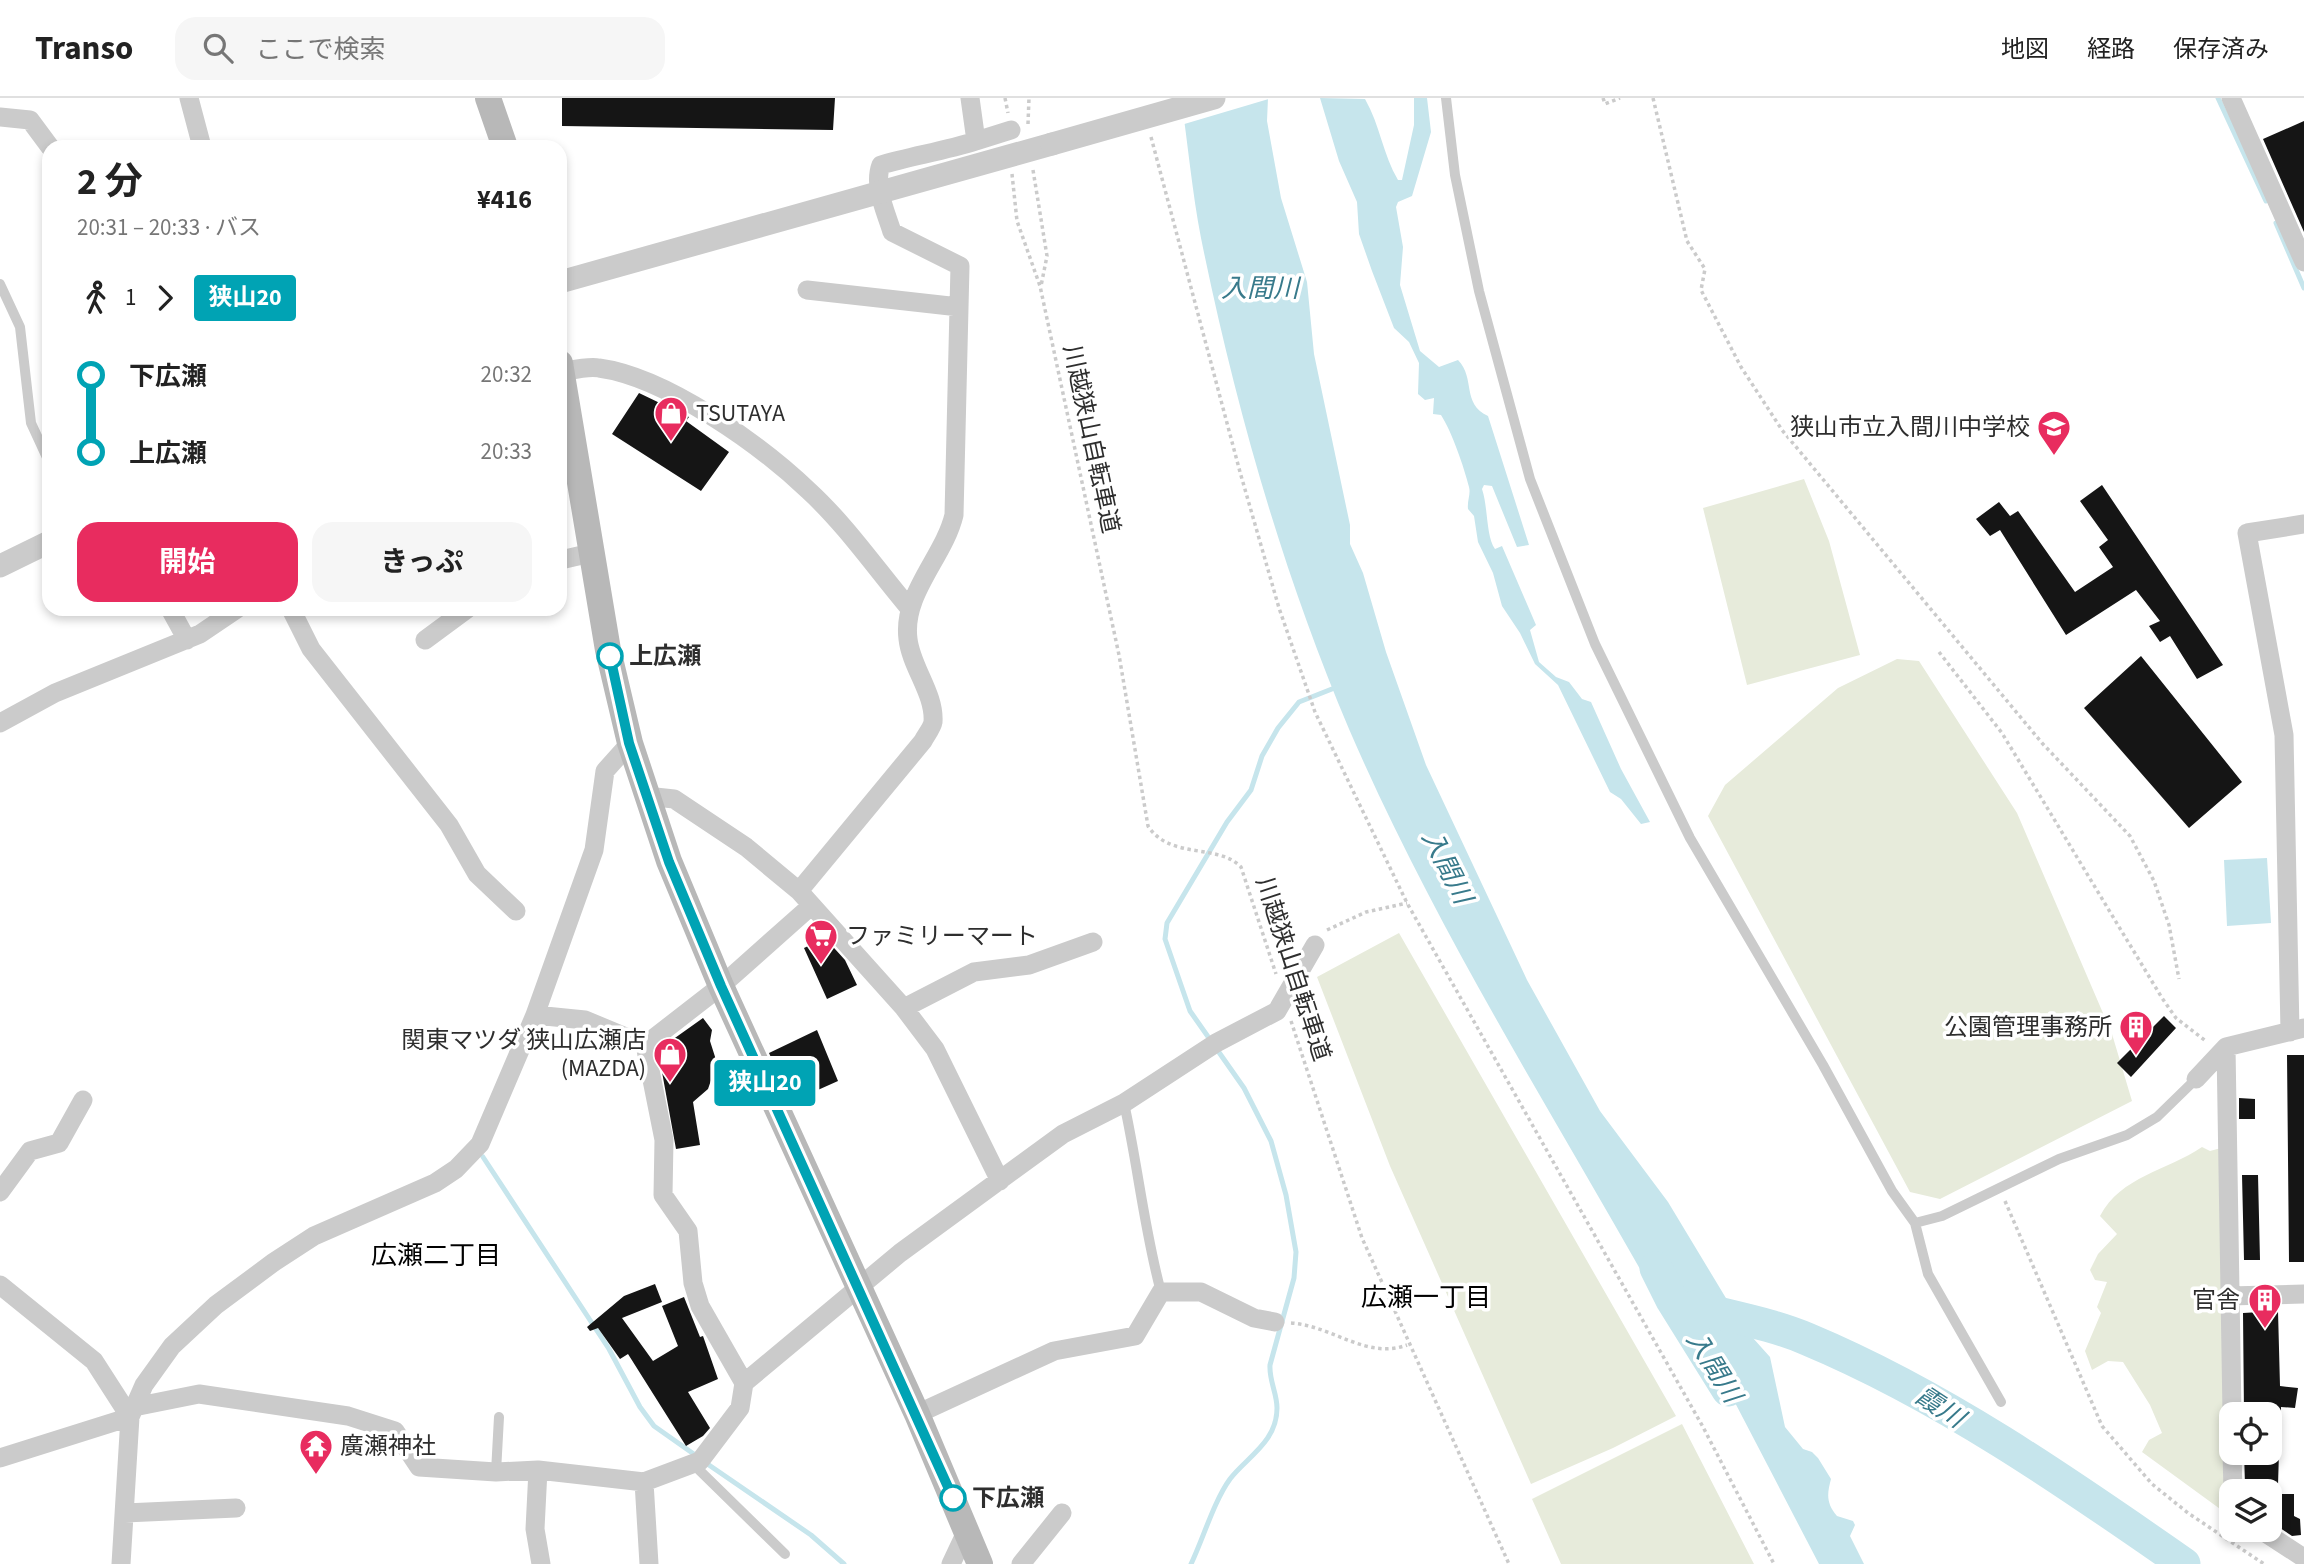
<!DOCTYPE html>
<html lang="ja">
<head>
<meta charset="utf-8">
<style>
  body { margin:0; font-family:"Source Sans 3","Noto Sans JP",sans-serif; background:#f6f6f6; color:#222; height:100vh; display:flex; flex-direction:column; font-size:26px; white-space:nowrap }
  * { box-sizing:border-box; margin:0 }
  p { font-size:23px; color:#767676 }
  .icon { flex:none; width:38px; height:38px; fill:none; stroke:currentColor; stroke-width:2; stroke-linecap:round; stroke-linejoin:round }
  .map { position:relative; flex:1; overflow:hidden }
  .details { position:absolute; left:42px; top:42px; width:525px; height:476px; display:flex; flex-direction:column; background:#fff; border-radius:21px; box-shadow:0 4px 10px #0003 }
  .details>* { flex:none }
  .badge { padding:0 14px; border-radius:5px; font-size:24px; line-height:46px }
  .fabs { position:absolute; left:2219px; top:1304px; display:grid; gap:14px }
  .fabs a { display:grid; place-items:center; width:63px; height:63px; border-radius:14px; background:#fff; box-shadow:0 4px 10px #0003; font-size:35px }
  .map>.badge { position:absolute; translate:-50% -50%; box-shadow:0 0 0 4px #fff }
  .legs { display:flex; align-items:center; gap:10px; height:77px; padding:0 35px; font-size:23px }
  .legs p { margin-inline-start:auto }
  .headline { display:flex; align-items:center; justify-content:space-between; height:119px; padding:0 35px }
  h1 { font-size:38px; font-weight:700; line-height:52px }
  .cta { display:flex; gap:14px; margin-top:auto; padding:14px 35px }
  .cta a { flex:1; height:80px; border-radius:21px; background:#e82c5f; color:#fff; font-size:28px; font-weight:700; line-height:80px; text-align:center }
  .cta a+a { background:#f6f6f6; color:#222 }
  ul { padding:0 35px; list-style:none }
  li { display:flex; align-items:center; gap:24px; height:77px; font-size:26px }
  li i { display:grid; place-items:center; width:10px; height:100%; margin:0 9px; background:currentColor }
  li i::after { content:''; width:18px; height:18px; margin:-9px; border:5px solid; border-radius:50%; background:#fff }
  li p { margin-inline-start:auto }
  li:first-child i { background:linear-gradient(#0000 50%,currentColor 0) }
  li:last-child i { background:linear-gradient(currentColor 50%,#0000 0) }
  header { display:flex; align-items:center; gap:42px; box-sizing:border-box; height:98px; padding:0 35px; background:#fff; border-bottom:2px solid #e0e0e0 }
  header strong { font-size:33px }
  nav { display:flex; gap:38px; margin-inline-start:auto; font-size:24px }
  .search { width:490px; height:63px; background:#f6f6f6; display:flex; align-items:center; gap:18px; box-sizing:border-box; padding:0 24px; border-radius:21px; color:#767676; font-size:26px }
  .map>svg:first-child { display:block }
  .green { fill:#e7ebdb }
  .water { fill:#c6e5ec }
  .pier { fill:#fff }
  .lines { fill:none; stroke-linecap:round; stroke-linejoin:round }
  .stream { stroke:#c6e5ec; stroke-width:5 }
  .river { stroke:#c6e5ec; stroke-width:33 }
  .building { fill:#151515 }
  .path { stroke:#cbcbcb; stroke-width:3.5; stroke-dasharray:3.5 3.5; stroke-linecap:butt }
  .service { stroke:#cbcbcb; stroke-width:10 }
  .minor { stroke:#cbcbcb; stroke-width:19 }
  .tertiary { stroke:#cbcbcb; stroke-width:23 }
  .secondary { stroke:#b8b8b8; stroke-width:26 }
  .tertiary-bridge { stroke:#cbcbcb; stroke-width:23 }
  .line-1-casing { stroke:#fff; stroke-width:16 }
  .line-1 { stroke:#00a3b4; stroke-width:10 }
  .stop-1-dot { fill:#fff; stroke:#00a3b4; stroke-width:3.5 }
  .labels { text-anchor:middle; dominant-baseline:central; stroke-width:7; stroke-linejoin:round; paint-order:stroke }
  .poi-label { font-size:24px; fill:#2e2e2e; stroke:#fff; text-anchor:end }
  .street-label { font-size:24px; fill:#2e2e2e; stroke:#fff }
  .stop-label { font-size:24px; font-weight:bold; fill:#2e2e2e; stroke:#fff; text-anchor:start }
  .water-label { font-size:26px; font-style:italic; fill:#387a8b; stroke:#fff }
  .neighbourhood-label { font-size:26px; fill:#000; stroke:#fff }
</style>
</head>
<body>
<header>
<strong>Transo</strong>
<div class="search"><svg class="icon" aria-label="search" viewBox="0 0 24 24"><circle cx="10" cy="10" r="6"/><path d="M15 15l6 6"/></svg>ここで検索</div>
<nav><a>地図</a><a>経路</a><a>保存済み</a></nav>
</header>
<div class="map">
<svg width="2304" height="1466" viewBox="0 0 2304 1466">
  <rect width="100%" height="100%" fill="#fff"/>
  <path class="green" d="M1804,381L1829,443L1860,557L1747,587L1703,410Z
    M1897,561L1919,563L2017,715L2112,936L2132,1003L1940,1101L1910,1094L1708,718L1725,687L1838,590Z
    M1399,835L1676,1318L1613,1350L1531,1386L1390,1068L1317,879Z
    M2202,1049L2210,1053L2221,1050L2227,1416L2142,1354L2149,1342L2162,1335L2150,1307L2123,1264L2108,1263L2092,1272L2085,1253L2101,1215L2097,1209L2107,1184L2095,1182L2090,1172L2098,1156L2117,1136L2100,1118C2121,1078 2167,1073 2202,1049Z
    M1682,1326L1754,1466H1561L1532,1401Z"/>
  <path class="water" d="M1181,0H1268L1267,23L1281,100L1307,184L1314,256L1350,427V446L1363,475L1386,554L1426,667L1527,882L1600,1013L1668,1104L1744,1230L1770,1259L1785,1329L1803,1351L1812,1354L1818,1360L1831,1381C1827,1396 1826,1405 1837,1418L1853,1423L1855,1427L1850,1438L1864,1466H1819L1731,1297L1690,1227L1658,1179L1651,1175L1644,1178C1542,998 1431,821 1349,631C1282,473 1235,307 1201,140C1192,94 1188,46 1181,0Z
    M1320,0L1365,1C1380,27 1383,57 1398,82H1402L1414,27V0H1427L1431,34L1412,98L1398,104L1396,109L1403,149L1400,187L1420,253L1439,269L1458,262C1476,281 1461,305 1488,318L1529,447L1517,449L1492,388L1484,387L1482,391C1488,408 1486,439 1495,451L1502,448L1536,527L1530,532L1539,564L1556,579L1569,584L1582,601L1591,604L1621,671L1650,724L1641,726L1621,701L1610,694L1558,587L1535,566L1520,535L1502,508L1493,475L1478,444L1474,418L1468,411C1467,403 1471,396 1469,389C1464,369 1452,334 1441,317L1433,316L1434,300L1425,302L1418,296L1419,265L1409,244L1394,230L1372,173L1359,136L1357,104L1339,63Z
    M2267,760L2271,825L2227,828L2224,762Z"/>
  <path class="pier" d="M1177,0H1272L1181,27Z"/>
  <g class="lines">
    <path class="stream" d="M2218,0L2266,103
      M2276,125L2304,190
      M483,1059L609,1251L640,1309L654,1328L698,1359
      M706,1365L811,1437L844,1466
      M1191,1466C1203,1441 1214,1403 1230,1381C1247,1359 1277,1344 1277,1310C1277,1295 1269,1283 1270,1267L1294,1180L1296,1154L1286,1097L1271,1043L1244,990L1190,913L1165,841L1167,825L1227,724L1251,692L1262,658L1278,630L1299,604L1337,589"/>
    <path class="river" d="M1656,1170L1672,1202L1728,1292
      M1694,1209C1731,1219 1772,1226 1807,1241C1941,1297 2065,1383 2184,1466"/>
  </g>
  <path class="building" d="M562,0H835L833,32L562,28Z
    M2304,23V134L2263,41Z
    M639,295L689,319L686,323L729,354L701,393L612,336Z
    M2102,387L2223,567L2197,581L2170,538L2160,544L2149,528L2160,523L2136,492L2066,537L2000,432L1990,438L1976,421L1999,404L2010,418L2018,413L2075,494L2113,469L2099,449L2108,442L2080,403Z
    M2141,558L2242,684L2189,730L2084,610Z
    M825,840L845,862L857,887L827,901L804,850Z
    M2164,918L2176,930L2131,979L2117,965Z
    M703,920L712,932L710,943L717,965L708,991L693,1004L700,1047L676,1051L658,952Z
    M817,932L838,983L791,1004L769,955Z
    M2287,957H2304V1164H2289Z
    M2239,1000L2255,1001V1021H2239Z
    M2242,1077H2258L2260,1162H2244Z
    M655,1186L662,1204L622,1220L653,1263L678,1248L662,1208L684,1199L700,1239L703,1238L718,1281L688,1294L710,1330L703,1338L686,1348L628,1256L620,1261L598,1230L590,1233L587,1229L624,1198Z
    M2278,1213L2280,1288L2298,1290L2295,1310L2281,1309V1316H2244L2243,1215Z
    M2244,1354H2279L2278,1387H2245Z
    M2273,1396H2294V1418L2300,1421L2301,1437L2292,1438L2274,1426Z"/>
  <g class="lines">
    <path class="path" d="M1005,0L1008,15
      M1603,0L1605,6L1620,0
      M1653,0L1687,143L1705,171L1701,192L1741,269L1782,332L2042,645L2130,738L2154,783L2169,827L2179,881
      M1028,26L1029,0
      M1151,39L1240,374L1279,510L1315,614L1407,805L1703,1329L1774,1466
      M1033,72L1047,158L1041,188
      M1012,76L1017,123L1040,188L1119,557L1148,728C1170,762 1218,745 1241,769L1276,876
      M1939,554L2002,635L2162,900L2176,920L2207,944
      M1327,832L1366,814L1407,805
      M1291,923L1362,1140L1509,1466
      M2005,1103L2102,1328L2152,1386L2188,1415L2264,1466
      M1291,1225C1333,1228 1367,1262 1407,1247"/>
    <path class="service" d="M1446,0L1455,77L1479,193L1530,381L1595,546L1690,740L1823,967L1892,1093L1915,1125L1928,1176L2001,1304
      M0,186L20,229L31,325L49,364
      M1124,1005C1138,1068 1144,1131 1161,1194
      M1915,1125L1942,1118L2059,1061L2127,1037L2157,1019L2196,981
      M694,1367L785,1456
      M496,1374L499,1319"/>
    <path class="minor" d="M189,0L202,49
      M2231,0L2304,164
      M0,19L30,22L50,49
      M976,43L1011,32
      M807,192L959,209
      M562,274C573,272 587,268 599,270C666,279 761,347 809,393C846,427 877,472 910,511
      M560,458L565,461L591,455
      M170,511L187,542
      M291,511L311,551L449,727L477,776L516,813
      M425,542L467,511
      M0,625L55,595L200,536L237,511
      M646,698L674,701L746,749L799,793L904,910L935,951L1000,1083
      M799,793L923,643C926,637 932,630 933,624C935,596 911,569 908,541C902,496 944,459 954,417L960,168L892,134C886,114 873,88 881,67C912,58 944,53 976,43L970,0
      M904,910L974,874L1029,867L1093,844
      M535,917L585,922L645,947L664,1042L663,1097L688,1133L693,1185L700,1208L744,1285
      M2290,934L2284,637L2247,435L2304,426
      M645,947L721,888L811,808
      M2226,949L2232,1316
      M2196,981L2226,949L2304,930
      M0,1094L30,1053L59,1045L83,1002
      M0,1187L94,1263L130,1319L0,1360
      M2229,1198L2304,1196
      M134,1309L199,1296L348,1318L395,1333L419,1369L496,1374L538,1372L644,1384L700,1363L740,1310L744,1285L900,1155L1063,1036L1124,1005L1216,945L1277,913L1315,847
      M917,1316L1054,1253L1135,1238L1161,1194H1201L1254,1220L1275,1224
      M2232,1354L2233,1393
      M538,1372L535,1431L541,1466
      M644,1384L649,1466
      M125,1415L236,1410
      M2261,1432L2304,1460
      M121,1466L130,1319L144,1287L172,1248L216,1207L274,1164L314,1138L435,1085L456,1071L480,1046L535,917L594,752L605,673L630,645
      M951,1466L967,1432
      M1021,1466L1062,1415"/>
    <path class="tertiary" d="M560,184L1052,46
      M0,468L49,444"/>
    <path class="secondary" d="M488,0L505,49
      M560,265L608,552L630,645L669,763L721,888L917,1316L980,1466"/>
    <path class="tertiary-bridge" d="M1052,46L1214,0"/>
  </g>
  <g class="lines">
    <defs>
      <path id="line-1" d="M610,558L629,645L669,764L721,888L953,1400"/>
    </defs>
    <use href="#line-1" class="line-1-casing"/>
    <use href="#line-1" class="line-1"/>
  </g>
  <defs>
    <symbol id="shop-pin" viewBox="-11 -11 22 30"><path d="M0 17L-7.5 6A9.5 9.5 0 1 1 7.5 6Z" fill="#e82c5f" stroke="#fff"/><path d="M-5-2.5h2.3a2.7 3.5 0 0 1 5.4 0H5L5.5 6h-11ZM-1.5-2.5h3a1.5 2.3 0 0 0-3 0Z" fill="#fff"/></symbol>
    <symbol id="school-pin" viewBox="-11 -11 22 30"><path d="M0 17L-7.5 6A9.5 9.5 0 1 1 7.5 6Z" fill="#e82c5f" stroke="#fff"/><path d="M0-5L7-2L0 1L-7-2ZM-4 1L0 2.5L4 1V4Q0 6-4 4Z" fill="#fff"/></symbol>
    <symbol id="supermarket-pin" viewBox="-11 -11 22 30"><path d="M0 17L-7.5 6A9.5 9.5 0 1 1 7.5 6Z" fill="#e82c5f" stroke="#fff"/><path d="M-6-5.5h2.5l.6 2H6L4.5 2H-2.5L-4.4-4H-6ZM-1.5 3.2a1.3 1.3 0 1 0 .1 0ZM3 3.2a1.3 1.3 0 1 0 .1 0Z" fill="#fff"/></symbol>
    <symbol id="building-pin" viewBox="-11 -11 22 30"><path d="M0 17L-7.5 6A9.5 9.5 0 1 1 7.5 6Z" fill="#e82c5f" stroke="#fff"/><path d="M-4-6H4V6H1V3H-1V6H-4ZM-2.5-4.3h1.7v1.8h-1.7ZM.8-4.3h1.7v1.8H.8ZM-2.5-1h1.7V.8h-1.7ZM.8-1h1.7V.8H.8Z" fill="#fff"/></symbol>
    <symbol id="temple-pin" viewBox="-11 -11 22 30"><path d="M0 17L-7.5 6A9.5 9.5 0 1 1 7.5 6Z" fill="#e82c5f" stroke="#fff"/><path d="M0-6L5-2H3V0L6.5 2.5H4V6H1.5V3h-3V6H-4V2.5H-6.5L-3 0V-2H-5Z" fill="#fff"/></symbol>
  </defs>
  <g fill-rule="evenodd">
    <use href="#shop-pin" x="652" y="296" width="38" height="52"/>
    <use href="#school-pin" x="2035" y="310" width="38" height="52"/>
    <use href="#supermarket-pin" x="802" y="819" width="38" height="52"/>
    <use href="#building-pin" x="2117" y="910" width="38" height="52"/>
    <use href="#shop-pin" x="651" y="937" width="38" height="52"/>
    <use href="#building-pin" x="2246" y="1183" width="38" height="52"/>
    <use href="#temple-pin" x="297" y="1329" width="38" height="52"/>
  </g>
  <g class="stop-1-dot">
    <circle cx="610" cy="558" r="12"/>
    <circle cx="953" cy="1400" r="12"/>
  </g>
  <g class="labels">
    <g class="poi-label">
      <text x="696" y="315" text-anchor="start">TSUTAYA</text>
      <text x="2030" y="329">狭山市立入間川中学校</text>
      <text x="846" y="838" text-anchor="start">ファミリーマート</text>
      <text x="2112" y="929">公園管理事務所</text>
      <text x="646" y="942">関東マツダ 狭山広瀬店<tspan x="646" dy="28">(MAZDA)</tspan></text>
      <text x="2240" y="1202">官舎</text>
      <text x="340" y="1348" text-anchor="start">廣瀬神社</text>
    </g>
    <g class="street-label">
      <text transform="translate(1091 341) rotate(78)">川越狭山自転車道</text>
      <text transform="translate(1293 871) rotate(72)">川越狭山自転車道</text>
    </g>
    <g class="stop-label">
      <text x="629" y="558">上広瀬</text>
      <text x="972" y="1400">下広瀬</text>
    </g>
    <g class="water-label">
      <text x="1260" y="190">入間川</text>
      <text transform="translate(1447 769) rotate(63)">入間川</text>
      <text transform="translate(1714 1269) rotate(58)">入間川</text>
      <text transform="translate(1940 1309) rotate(33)">霞川</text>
    </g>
    <g class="neighbourhood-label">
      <text x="436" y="1157">広瀬二丁目</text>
      <text x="1426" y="1199">広瀬一丁目</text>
    </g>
  </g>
</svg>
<div class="fabs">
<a><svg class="icon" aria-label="locate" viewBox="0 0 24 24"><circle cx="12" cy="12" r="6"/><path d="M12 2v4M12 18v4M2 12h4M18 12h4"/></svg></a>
<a><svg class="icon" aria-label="layers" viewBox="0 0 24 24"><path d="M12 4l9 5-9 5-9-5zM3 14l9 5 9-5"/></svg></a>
</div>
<b class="badge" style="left:765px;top:985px;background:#00a3b4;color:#fff">狭山20</b>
<section class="details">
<div class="headline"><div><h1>2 分</h1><p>20:31 – 20:33 · バス</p></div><b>¥416</b></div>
<div class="legs"><svg class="icon" aria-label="walk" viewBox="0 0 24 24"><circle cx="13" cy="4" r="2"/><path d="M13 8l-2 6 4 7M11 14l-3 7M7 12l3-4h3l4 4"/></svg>1<svg class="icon" aria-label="forward" viewBox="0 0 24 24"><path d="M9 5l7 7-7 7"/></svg><b class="badge" style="background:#00a3b4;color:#fff">狭山20</b></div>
<ul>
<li><i style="color:#00a3b4"></i><b>下広瀬</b><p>20:32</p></li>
<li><i style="color:#00a3b4"></i><b>上広瀬</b><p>20:33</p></li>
</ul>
<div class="cta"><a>開始</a><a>きっぷ</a></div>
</section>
</div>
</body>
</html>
